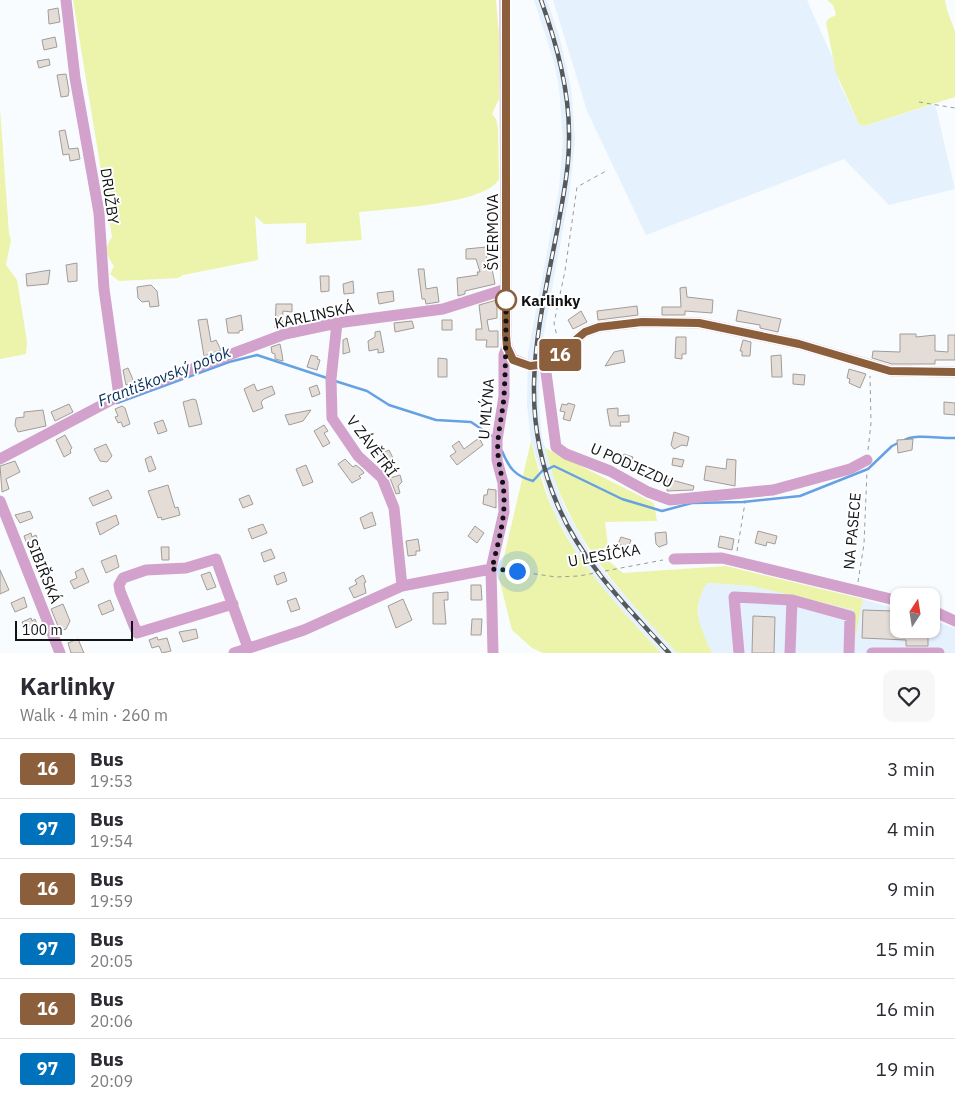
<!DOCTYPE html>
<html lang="en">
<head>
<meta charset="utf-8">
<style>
  body { margin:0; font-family:"IBM Plex Sans",sans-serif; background:#f7f7f7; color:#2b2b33; height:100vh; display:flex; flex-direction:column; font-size:19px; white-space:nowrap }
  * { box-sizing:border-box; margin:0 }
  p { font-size:16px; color:#7c7c81 }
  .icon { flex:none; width:28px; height:28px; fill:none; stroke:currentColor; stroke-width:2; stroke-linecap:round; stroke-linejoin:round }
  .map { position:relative; height:653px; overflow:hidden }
  .details { display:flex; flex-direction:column; background:#fff; flex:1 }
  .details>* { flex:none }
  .badge { padding:0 10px; border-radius:4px; font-size:18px; line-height:32px }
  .needle { width:32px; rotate:12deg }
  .fabs { position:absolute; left:890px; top:588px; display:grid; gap:10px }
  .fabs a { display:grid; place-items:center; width:50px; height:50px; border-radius:10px; background:#fff; box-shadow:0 1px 4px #0004; font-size:25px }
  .scale { position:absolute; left:15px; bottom:12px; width:118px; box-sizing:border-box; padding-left:5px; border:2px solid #111315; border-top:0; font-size:14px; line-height:18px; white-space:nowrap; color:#111315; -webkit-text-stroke:4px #fff; paint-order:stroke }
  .you { position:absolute; width:25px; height:25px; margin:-12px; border:4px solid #fff; border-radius:50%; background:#1a73e8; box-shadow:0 0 0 8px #1a73e833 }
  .map>.badge { position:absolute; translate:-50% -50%; box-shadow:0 0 0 2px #fff }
  .round { display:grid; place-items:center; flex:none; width:52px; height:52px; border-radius:10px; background:#f7f7f7 }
  .summary { display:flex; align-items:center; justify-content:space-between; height:85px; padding:0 20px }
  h1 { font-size:24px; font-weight:800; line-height:38px }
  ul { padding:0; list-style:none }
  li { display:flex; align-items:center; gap:15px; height:60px; padding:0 20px; border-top:1px solid #e1e1e2 }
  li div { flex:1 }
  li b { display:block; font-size:19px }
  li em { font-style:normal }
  li .badge { min-width:55px; font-weight:700; text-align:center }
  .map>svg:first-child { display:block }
  .built { fill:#e5f1fd }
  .green { fill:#ecf3ab }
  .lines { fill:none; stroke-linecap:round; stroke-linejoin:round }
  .stream { stroke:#66a1e4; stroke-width:2.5 }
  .building { fill:#e4dcd7; stroke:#a29c97 }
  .path { stroke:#989b9d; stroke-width:1; stroke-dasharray:4 4; stroke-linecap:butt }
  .minor { stroke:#d3a2cc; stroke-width:11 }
  .rail-casing { stroke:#56595b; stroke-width:4.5 }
  .rail { stroke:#fff; stroke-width:2.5; stroke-dasharray:8; stroke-linecap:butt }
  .line-casing { stroke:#fff; stroke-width:11 }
  .line { stroke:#8b5e3c; stroke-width:8 }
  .walk { stroke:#111315; stroke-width:5; stroke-dasharray:0 9 }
  .stop-dot { fill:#fff; stroke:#8b5e3c; stroke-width:2.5 }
  .labels { text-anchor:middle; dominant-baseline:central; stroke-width:4; stroke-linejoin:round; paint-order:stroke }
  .street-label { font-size:15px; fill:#111315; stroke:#fff }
  .stop-label { font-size:15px; font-weight:bold; fill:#111315; stroke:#fff; text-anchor:start }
  .water-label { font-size:16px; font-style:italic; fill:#06315c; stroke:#fff }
</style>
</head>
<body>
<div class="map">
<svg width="955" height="653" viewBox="0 0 955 653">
  <rect width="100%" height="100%" fill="#f9fcfe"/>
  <path class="built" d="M534,0H547L560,39L571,87L575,140L570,190L540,355L539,404L542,438L564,506L590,553L611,580L677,653H661L601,588L580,559L553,511L531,441L527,404L528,353L559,189L563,140L559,88L554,62Z
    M553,0H807L833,59L840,85L859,124L864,126L935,104L955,189L889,205L844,159L646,235L587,111Z
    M707,583L751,586L855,610L854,639L863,599L899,610V629H931V620L955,628V653H712L698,622L699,597Z"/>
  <path class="green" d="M73,0H496L499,34V99L492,114L496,119L498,128L499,179C487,204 387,209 359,212L362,240L306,244V223L264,224L255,216L258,260L183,275L178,278L119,281L110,274L114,266C106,255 104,248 112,237Z
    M827,0H945L947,10L955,31V97L864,126L859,124L836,73L826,23L828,19L836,15L833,5Z
    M0,108L9,234L11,240L6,265L17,280L27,341L26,354L0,359Z
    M531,441C537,464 543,488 553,510C578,566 620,608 661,653H543L532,648L512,630L499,578Z
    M545,448L654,503L657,521L605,522L610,562L623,573L726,566L863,599L854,643V610L751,586L707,583C690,610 700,626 712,653H677C614,584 570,541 545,448Z"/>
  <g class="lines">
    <path class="stream" d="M335,381L367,391L389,405L436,420L471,422L495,438
      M117,403L229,362L257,355L327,378
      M903,441C914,433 941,439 955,438
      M502,451C509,468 515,476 533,481L543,470
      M548,469L554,466L622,499L662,511L692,503L743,502L800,496L868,469L892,446L898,443"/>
  </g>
  <path class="building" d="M58,8L60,22L49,24L48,10Z
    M55,37L57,47L44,50L42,40Z
    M49,59L50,65L39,68L37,61Z
    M66,74L69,91L68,96L61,97L57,75Z
    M65,130L69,149L78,148L80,159L70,161L69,154L63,155L59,131Z
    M486,247L487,263L498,262V269H492L495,284L465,291V294L458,296L457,278L478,275L477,272H480L476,259H466V249Z
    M77,263V281L68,282L66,265Z
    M418,269H424L426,289L437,287L439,302L426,304L425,299H422Z
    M50,270L48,284L27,286L26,274Z
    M320,276H329V291L321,292Z
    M353,281L354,293L344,294L343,284Z
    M151,285L157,291L159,306L150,307L149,301L142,302L138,298L137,287Z
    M686,287L687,297L713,300L712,313L685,311V315H662V307H681L680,288Z
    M393,291L394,301L379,304L377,293Z
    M497,300V318L487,320L489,331H498V347H486L487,340H476V329H482L479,305Z
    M276,304H292V312L283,311L282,327L278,329L275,328Z
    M637,306L638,315L598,320L597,311Z
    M738,310L781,319L778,332L760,328V325L736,321Z
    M581,311L587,322L573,329L568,320Z
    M241,315L243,330L239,331V333H228L226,319Z
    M207,319L211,342L216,340L221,350L204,356L198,320Z
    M442,320H452V330H442Z
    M412,321L414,328L395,332L394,323Z
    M380,331L384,352L378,353V349L369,351L368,341L375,337V332Z
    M900,334H916V337L935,335V351L948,352V335H955V360H935V364H892L872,358L873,351L900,352Z
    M676,337H686V354H682V359L675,358Z
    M347,338L350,352L343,354V340Z
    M743,340L751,342L750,356H742V351H740Z
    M280,344L282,354L283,361L275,359V354L272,353L271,347Z
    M623,350L625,362L605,366L614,352Z
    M311,355L318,357L317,359L320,360L317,370L307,367Z
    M781,355L782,377H772L771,356Z
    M438,358L447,359V377H438Z
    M128,368L134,382L126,385L123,370Z
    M849,369L866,374L860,388L849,383L850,379L847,378Z
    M793,374L805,375L804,385L793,384Z
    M254,384L257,391L272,386L275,394L264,399L261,402L263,408L253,412L244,389Z
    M317,385L320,394L312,397L309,388Z
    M193,399L196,400L202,424L189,427L183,402Z
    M944,402L955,403V415L944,414Z
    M568,403L575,405L570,421L563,419L565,412L560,411L562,404L567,405Z
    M69,404L73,412L55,421L51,412Z
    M122,406L125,408L130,424L123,427L121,422L118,423L115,417L118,416L115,409Z
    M618,408V416L629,415V422H620L621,426H610L607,409Z
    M43,410L46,426L18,432L15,425L16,418L24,417V412Z
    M311,410L303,421L289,425L285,415Z
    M163,420L167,431L158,434L154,423Z
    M324,425L328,431L324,433L330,443L323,447L314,431Z
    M674,432L689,437L687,446L682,445L674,449L671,445Z
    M65,435L72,448L70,450L71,453L64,457L56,440Z
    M479,438L483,445L457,465L450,456L456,452L452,446L459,441L464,449Z
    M913,439L912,450L898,453L897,440Z
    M106,444L112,456L107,462L100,461L94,449Z
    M389,450L395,462L386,466L380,454Z
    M624,454L633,457L630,466L621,463Z
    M151,456L156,469L149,472L145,459Z
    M673,458L684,460L682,467L672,465Z
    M345,459L353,467L356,465L362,470L364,473L359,476L361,478L352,483L338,464Z
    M727,459L736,460L735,486L704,480L706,466L726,469Z
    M15,461L20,472L6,479L9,489L2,492L0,466Z
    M306,465L313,482L303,486L296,469Z
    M400,475L402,482L398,486L400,493L396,494L390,478Z
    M668,479L694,486L693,490L667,491Z
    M168,485L175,508L178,507L180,515L162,520L161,517L158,518L148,491Z
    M488,489L496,490V508L483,504L484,495H487Z
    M108,490L112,498L93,506L89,498Z
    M249,495L253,504L243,508L239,499Z
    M30,511L33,518L20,523L15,515Z
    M372,512L376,525L364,529L360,518Z
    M116,515L119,524L100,535L96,523Z
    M263,524L267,533L252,539L248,529Z
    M475,526L484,533L477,543L468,536Z
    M758,531L777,536L775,544L767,542L766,546L755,543Z
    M666,532L667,544L659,547L656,544L655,533Z
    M31,533L32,537L36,535L40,546L29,550L24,536Z
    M720,536L734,539L732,550L718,547Z
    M621,537L631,540L628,548L618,544Z
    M418,539L420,551H416V555L408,556L406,541Z
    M161,547H169V560H162Z
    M271,549L275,558L264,562L261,553Z
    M116,555L119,567L106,573L101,561Z
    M44,557L49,569L41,573L36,571L39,565L37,560Z
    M83,568L89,582L74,589L70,581L77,578L75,572Z
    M0,570L9,590L0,594Z
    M210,572L216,587L207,590L201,575Z
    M284,572L287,581L277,585L274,576Z
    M363,575L366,582L364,583L366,593L354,598L349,588L357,584L355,580Z
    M471,585H481L482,600H471Z
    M448,592V600H444L446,624H433V593Z
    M24,597L27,607L15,612L11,603Z
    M296,598L300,609L291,612L287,601Z
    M403,599L412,620L396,628L388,606Z
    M110,600L114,610L102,615L98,605Z
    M63,604L70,621L66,629L60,631L51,609Z
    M863,610L893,611L892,624H899V629H906V632H928V646H906V640L862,638Z
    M753,616L775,617L774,653H752Z
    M31,618L32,621L35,619L38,626L26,631L22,622Z
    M472,619H482L481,635H471Z
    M196,629L198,638L183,642L179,632Z
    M157,637L158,640L167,638L171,651L162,653L159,646L152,648L149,640Z
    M78,639L84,653H71L68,643Z"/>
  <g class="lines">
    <path class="path" d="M919,102L955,108
      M558,341L554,323L565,271L577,187L606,171
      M868,450L871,423L870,376
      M737,551L745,503
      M502,569L556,577L579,576L663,560
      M858,582L864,544L867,471"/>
    <path class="minor" d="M66,0L75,78L99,213L104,289L119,396
      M505,0L506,335L507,347L513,359L530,366L547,364L585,332L599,327L642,322L699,323L799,344L891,371L955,372
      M337,323L331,379L332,418L358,456L382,478L394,508L402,586
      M545,365L556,447L566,454L610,471L648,492L670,500L773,490L850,469L867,460
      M0,459L119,396L285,334L337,323L443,309L506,289
      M0,501L60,653
      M674,559L722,558L899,601
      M233,604L137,633L120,591L119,585L123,578L146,570L186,568L216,559L248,648
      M931,610L955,621
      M234,653L304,630L402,586L491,569
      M493,653L491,569L504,512L503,483L497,460V440L504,396V355L507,347
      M739,653L734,597L792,600L850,616L849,653
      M790,653L792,600
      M872,653H939"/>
    <defs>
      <path id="rail" d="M541,0C557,45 570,92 569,140C569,169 563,197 558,226C539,327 515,407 558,506C583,564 628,608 669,653"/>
    </defs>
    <use href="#rail" class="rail-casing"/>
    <use href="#rail" class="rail"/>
  </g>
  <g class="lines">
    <defs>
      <path id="line" d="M506,0V335L507,347L513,360L530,366L547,364L585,332L599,327L642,322L699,323L799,344L890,371L955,372"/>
    </defs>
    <use href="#line" class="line-casing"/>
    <use href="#line" class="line"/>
    <path class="walk" d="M506,300V297C506,330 506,362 504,396C503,411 499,426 498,441C496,461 504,478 504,498C505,521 497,546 492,569L517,571"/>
  </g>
  <circle class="stop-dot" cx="506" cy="300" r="10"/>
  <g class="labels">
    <g class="street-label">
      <text transform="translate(110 196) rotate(82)">DRUŽBY</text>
      <text transform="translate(492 232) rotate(-90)">ŠVERMOVA</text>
      <text transform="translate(314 315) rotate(-12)">KARLINSKÁ</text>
      <text transform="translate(486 409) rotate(-85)">U MLÝNA</text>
      <text transform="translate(372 446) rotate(53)">V ZÁVĚTŘÍ</text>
      <text transform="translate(632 465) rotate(24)">U PODJEZDU</text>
      <text transform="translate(852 531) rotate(-85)">NA PASECE</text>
      <text transform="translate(604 555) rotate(-10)">U LESÍČKA</text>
      <text transform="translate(44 571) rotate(68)">SIBIŘSKÁ</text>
    </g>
    <g class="stop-label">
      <text x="521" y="300">Karlinky</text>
    </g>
    <g class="water-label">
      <text transform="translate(164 376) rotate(-21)">Františkovský potok</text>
    </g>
  </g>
</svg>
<div class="fabs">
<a><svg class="needle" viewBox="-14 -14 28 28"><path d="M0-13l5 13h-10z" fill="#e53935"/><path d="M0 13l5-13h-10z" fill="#7c7c81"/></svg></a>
</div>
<div class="scale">100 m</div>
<div class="you" style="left:517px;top:571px"></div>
<b class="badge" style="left:560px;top:355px;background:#8b5e3c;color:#fff">16</b>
</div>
<section class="details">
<div class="summary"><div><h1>Karlinky</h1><p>Walk · 4 min · 260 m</p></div><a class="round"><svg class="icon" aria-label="heart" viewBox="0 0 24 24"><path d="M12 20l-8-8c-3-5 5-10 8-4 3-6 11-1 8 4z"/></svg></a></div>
<ul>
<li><span class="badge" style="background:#8b5e3c;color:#fff">16</span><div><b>Bus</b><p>19:53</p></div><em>3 min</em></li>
<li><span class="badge" style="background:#0072bc;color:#fff">97</span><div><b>Bus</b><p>19:54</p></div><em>4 min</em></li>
<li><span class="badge" style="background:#8b5e3c;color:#fff">16</span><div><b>Bus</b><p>19:59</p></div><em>9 min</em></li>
<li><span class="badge" style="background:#0072bc;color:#fff">97</span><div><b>Bus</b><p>20:05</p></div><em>15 min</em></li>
<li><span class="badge" style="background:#8b5e3c;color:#fff">16</span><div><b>Bus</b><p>20:06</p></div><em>16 min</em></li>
<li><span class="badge" style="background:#0072bc;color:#fff">97</span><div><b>Bus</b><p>20:09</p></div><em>19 min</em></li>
</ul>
</section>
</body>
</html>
